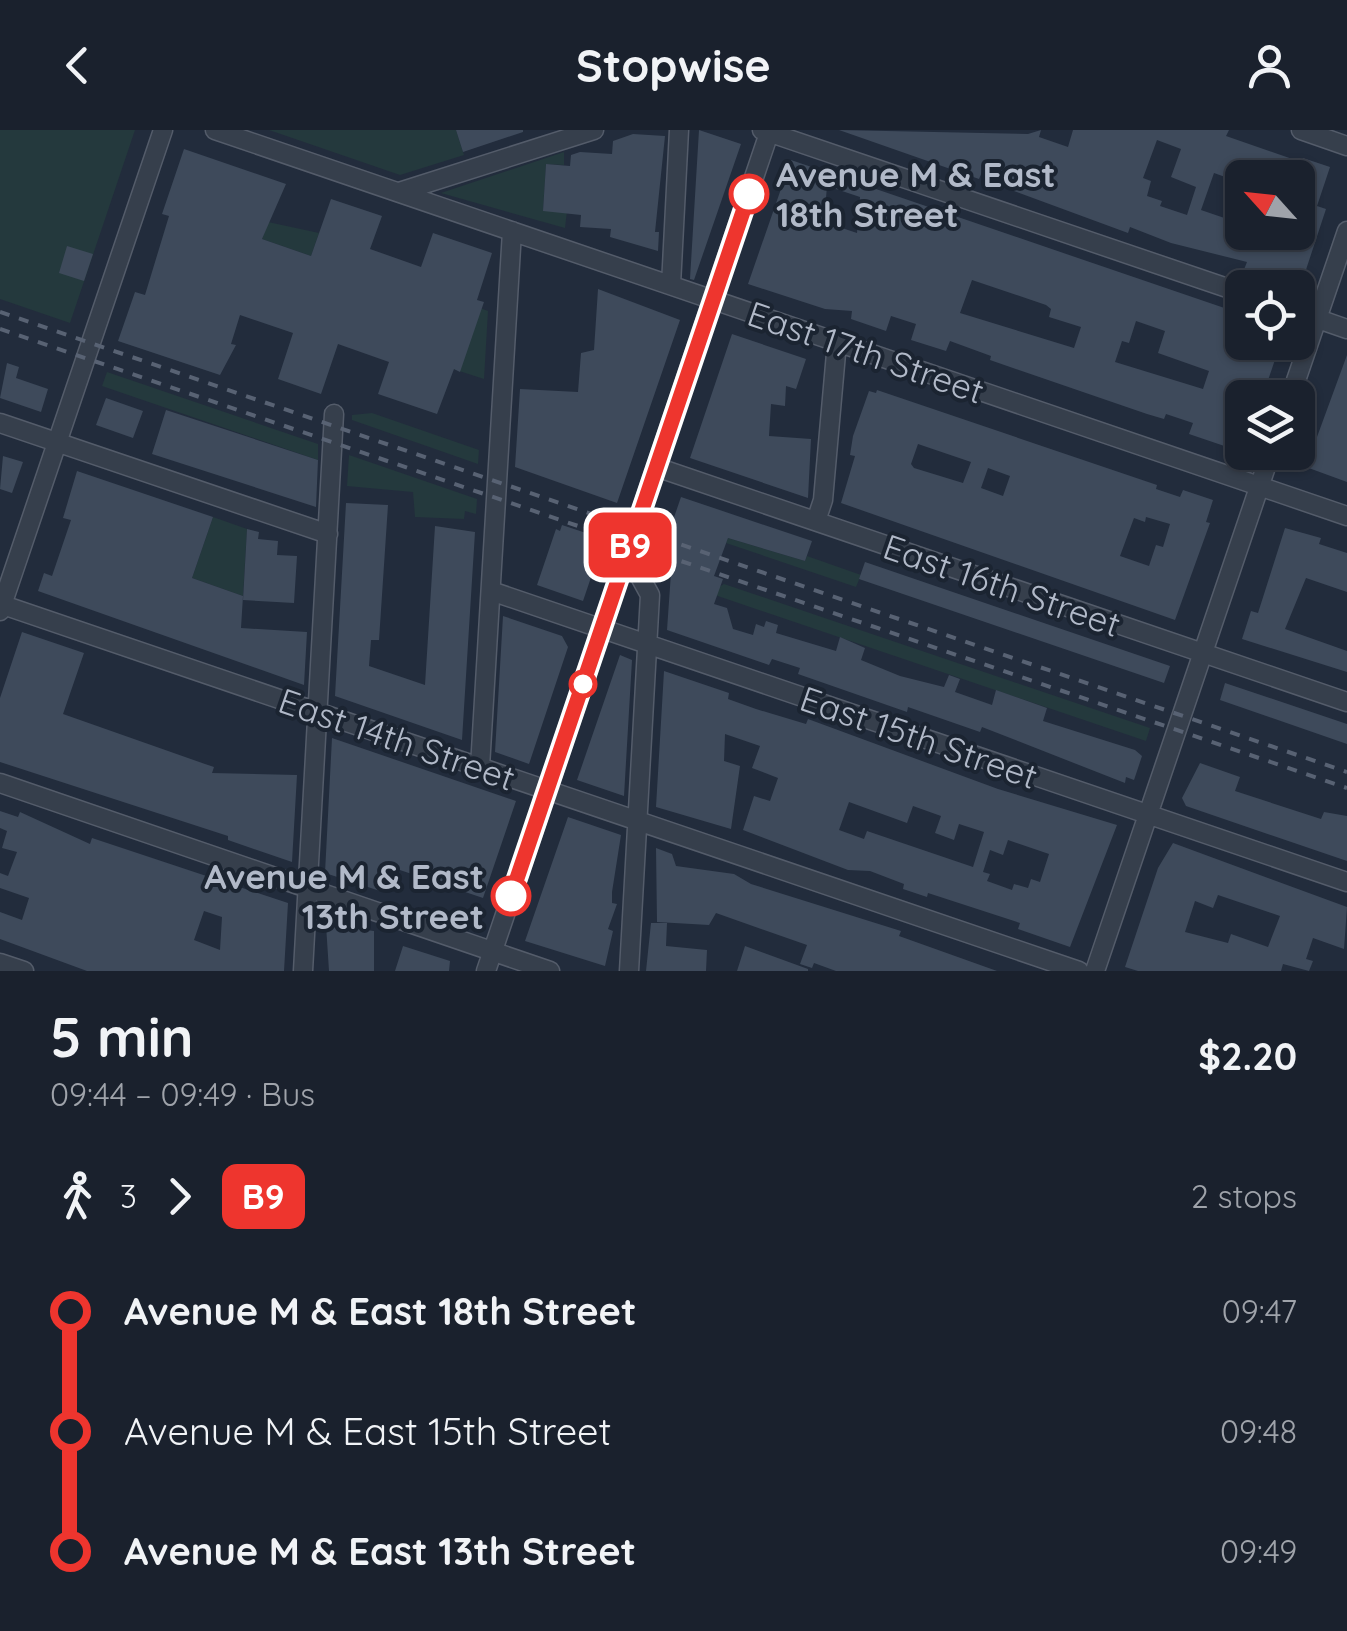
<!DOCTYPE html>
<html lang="en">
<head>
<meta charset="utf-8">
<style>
  body { margin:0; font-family:Quicksand,sans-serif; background:#232935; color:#f1f3f6; height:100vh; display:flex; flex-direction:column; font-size:38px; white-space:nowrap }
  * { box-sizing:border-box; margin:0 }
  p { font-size:32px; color:#9fa3aa }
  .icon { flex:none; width:55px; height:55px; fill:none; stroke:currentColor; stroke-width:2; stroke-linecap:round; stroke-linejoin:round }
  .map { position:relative; height:841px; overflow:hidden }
  .drawer { display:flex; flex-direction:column; background:#1a212d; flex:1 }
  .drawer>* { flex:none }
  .badge { padding:0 20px; border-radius:15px; font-size:35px; line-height:65px }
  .needle { width:65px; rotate:297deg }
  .controls { position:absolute; left:1225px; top:30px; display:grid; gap:20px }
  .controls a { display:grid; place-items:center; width:90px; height:90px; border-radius:15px; background:#1a212d; box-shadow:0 2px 8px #0004,0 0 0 2px #383e49; font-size:50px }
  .map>.badge { position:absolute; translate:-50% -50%; box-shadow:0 0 0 5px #fff }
  .legs { display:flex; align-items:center; gap:15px; height:110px; padding:0 50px; font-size:32px }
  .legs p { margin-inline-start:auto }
  .summary { display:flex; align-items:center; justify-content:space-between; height:170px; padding:0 50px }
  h1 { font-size:55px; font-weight:700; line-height:75px }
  ul { padding:0 50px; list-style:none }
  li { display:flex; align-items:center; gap:35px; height:120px; font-size:38px }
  li i { display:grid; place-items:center; width:15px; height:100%; margin:0 12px; background:currentColor }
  li i::after { content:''; width:25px; height:25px; margin:-12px; border:8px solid; border-radius:50%; background:#1a212d }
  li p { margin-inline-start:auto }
  li:first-child i { background:linear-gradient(#0000 50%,currentColor 0) }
  li:last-child i { background:linear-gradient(currentColor 50%,#0000 0) }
  header { display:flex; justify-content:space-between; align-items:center; height:130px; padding:0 50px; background:#1a212d; font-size:45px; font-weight:700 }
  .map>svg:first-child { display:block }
  .green { fill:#24393d }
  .building { fill:#3e4a5b; fill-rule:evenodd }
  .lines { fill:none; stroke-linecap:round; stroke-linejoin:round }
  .minor-casing { stroke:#545c6a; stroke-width:21 }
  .minor { stroke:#363f4c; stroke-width:18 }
  .rail { stroke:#586273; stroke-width:4; stroke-dasharray:10 10; stroke-linecap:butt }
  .line-1-casing { stroke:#fff; stroke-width:22 }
  .line-1 { stroke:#ee352e; stroke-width:15 }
  .stop-1-dot { fill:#fff; stroke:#ee352e; stroke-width:5 }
  .labels { text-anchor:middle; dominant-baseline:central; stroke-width:8; stroke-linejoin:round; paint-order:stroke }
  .stop-label { font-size:35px; font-weight:bold; fill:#b1b9c8; stroke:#1b2431; text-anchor:start }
  .street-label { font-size:35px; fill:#b1b9c8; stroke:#1b2431 }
</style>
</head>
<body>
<header><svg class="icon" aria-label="back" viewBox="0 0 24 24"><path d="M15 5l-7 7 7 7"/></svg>Stopwise<svg class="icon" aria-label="person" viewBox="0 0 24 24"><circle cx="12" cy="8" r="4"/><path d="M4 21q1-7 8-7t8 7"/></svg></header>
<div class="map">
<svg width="1347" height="841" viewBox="0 0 1347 841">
  <rect width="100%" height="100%" fill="#222c3c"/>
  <path class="green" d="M0,0H135L70,193L0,169Z
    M269,0H456L464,25L400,45Z
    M564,22V35L546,34L543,81H567L565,98L441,63Z
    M268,92L319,103L311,126L262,109Z
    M475,176L488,181L484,249L453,239Z
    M107,242L318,314V330L102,256Z
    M372,283L479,320L478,334L352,290V285Z
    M349,325L477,369L476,384L465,381L464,389L415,387L413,362L347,356Z
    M213,387L247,399L243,466L192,448Z
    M728,408L805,431L807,426L861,445L856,457L726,413Z
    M724,454L1150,598L1146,611L709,463Z"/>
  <path class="building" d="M456,0H523V2L463,22Z
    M699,0L741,14L694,150L690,149Z
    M839,0L1028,4L1041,0L1039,7L1068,17L1073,0H1229L1226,6L1301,32L1303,28L1330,37L1317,76L1326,79L1299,161L1243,142L1247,132L1171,113L1130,97L1128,103L1014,61L1016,53L982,42L979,49ZM1157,10L1181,19L1171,47L1196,57L1187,85L1160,76L1162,71L1147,66L1151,51L1143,48ZM1214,43L1242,53V48H1265L1266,43L1298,48V102H1242V94L1201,80Z
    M633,4L665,6L655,102H659L658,121L610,107L611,99L580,97L581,85L543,81L546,34L570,36L571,25L580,22L612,24L613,11Z
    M184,19L286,54L262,109L311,126L331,69L382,86L370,119L421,137L433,103L492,123L477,170L484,172L460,242L454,239L437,284L378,264L389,232L338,214L321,264L278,249L293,203L240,185L231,214L236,215L220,245L118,211L135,162L145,165L169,86L162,84Z
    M791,30L1242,184V212H1281L1262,268H1242V322L1189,304L1193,293L1166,284L1164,289L1147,284L990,230L991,226L950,211L946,221L911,210L916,194L891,186L886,201L851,189L852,181L825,179L748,154ZM827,56L860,67L857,103L824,92ZM972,150L1046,175L1051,179L1049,187L1081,197L1074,218L960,183ZM1136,191L1165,201L1158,223L1209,241L1203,259L1115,232L1122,211L1129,213Z
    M67,116L93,124L84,151L59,143Z
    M598,159L680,190L617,373L515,337L520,259L578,262L581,223L594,220Z
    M732,204L806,229L796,259L786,256L785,276L771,274L769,306L811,309L808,368L690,328Z
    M1347,225V352L1306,337Z
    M7,233L19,237L16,248L48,259L41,282L0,268Z
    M877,260L1157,355L1156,359L1180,367L1183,360L1213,370L1206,392L1210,393L1175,490L841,373L855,326L850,325L853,306L869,261L876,263ZM918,314L971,332L963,353L914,338L911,334ZM988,338L1010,346L1003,366L981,358ZM1146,387L1170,394L1163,417L1156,415L1149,436L1120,426L1134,388L1145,392Z
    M106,268L143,281L133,308L96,295Z
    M166,280L318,330L316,377L152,324Z
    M3,326L23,332L12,363L0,359Z
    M77,341L213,387L192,448L243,466L241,498L307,502L304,555L38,461L44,443L52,446L71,390L63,388Z
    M681,367L812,411L805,431L728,408L714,446L723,449L714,474L727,478L733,499L753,505L756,494L764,497L766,491L778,495L776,503L836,521L840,507L865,518L861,530L900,546L944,557L949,545L960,549L955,562L992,575L996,560L1047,578L1043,591L1135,620L1142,626L1134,650L1126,647L1125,653L982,597L980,602L908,577L907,582L798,544L800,538L772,529L769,535L667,500L674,400L670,399Z
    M346,373L388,375L379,510H371L369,536L425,555L435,396L475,402L462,610L335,566Z
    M562,395L604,409L583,471L537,455L556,399L560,401Z
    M1285,398L1321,408L1319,414L1347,423V462L1306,448L1285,499L1347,521V542L1242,509L1251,481L1258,483Z
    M247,399L259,402L258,409L278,411L277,425L297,426L294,473L243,470Z
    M865,432L1170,536L1164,553L859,449Z
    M503,486L562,506L568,517L529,634L495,622Z
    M22,502L84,523L63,584L205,634L214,637L212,643L297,645L292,732L228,710V706L0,632V568Z
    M620,525L632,530L624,666L577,650Z
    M664,541L729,563L728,569L756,579L806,594L808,589L998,659L1117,695L1070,817L1018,799L1020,793L928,763L927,767L903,759L904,754L870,741L848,740L743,700L754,666L770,671L778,648L752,638L760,616L725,604L724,631L740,636L731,699L656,677ZM849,672L907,693L913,676L941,686L935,703L954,710L959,694L984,702L973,737L867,701L864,709L839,700ZM1008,710L1049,724L1040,752L1031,749L1028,758L1014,754L1012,760L987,751L990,744L983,742L990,720L1003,725Z
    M1225,553L1347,594V614L1220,570Z
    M332,608L516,671L483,768L388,736L380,761L325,743Z
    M1200,633L1240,647L1235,661L1321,689L1324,682L1347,686V731L1186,676L1182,668Z
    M0,681L18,687L20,682L90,714L92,708L288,773L284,841H87L0,809V782L22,790L29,768L0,758V743L8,746L17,722L2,718L7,701L0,698ZM204,781L222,787L220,820L194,810Z
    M568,687L621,705L612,762V773L617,774L608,799L613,801L605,836L525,811Z
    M1173,713L1347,777L1344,819L1313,808L1306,829L1313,831L1309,841L1283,834L1281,841H1138L1125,837L1158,738ZM1218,765L1280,786L1268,817L1231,804L1228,813L1185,802L1195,771L1213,778Z
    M656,718L672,724L676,736L734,744L751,754L901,801L899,806L997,841H836L814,833L812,838L800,834L807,815L716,783L709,795L657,792Z
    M651,793H667L666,816L707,820L706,841H646Z
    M326,795L374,801V841H329Z
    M403,816L450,831L449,841H395Z
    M745,816L808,839V841H737Z"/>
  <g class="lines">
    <defs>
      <path id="minor" d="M215,0L1347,386
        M762,0L1242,163
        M1301,0L1347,16
        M399,62L594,0
        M671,155L679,0
        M1298,182L1347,199
        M1290,268L1347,101
        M0,293L328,404
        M656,337L1347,572
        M816,391L823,370L837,212
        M627,423L650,465L629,841
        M491,461L1347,752
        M0,474L1079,841
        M0,481L163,0
        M480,637L512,101
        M0,653L550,841
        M0,833L24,841
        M303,841L334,284
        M486,841L770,0
        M1095,841L1271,322"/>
    </defs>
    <use href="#minor" class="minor-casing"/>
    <use href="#minor" class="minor"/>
    <path class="rail" d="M0,182L1347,642
      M0,199L1347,658"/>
  </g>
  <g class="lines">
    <defs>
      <path id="line-1" d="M511,766L749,64"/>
    </defs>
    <use href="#line-1" class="line-1-casing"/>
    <use href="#line-1" class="line-1"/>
  </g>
  <g class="stop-1-dot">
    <circle cx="749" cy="64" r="18"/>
    <circle cx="583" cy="554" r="12"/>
    <circle cx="511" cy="766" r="18"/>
  </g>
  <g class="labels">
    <g class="stop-label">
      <text x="776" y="44">Avenue M &amp; East<tspan x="776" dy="40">18th Street</tspan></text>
      <text x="484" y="746" text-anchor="end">Avenue M &amp; East<tspan x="484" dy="40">13th Street</tspan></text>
    </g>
    <g class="street-label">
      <text transform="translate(866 222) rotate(19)">East 17th Street</text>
      <text transform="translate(1002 455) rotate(19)">East 16th Street</text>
      <text transform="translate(919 607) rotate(19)">East 15th Street</text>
      <text transform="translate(397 609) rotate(19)">East 14th Street</text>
    </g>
  </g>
</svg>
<div class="controls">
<a><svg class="needle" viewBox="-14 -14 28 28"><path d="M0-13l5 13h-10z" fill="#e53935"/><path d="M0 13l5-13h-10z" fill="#9fa3aa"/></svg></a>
<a><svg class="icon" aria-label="locate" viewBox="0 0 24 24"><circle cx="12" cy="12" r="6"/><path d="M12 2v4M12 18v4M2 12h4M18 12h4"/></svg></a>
<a><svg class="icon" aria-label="layers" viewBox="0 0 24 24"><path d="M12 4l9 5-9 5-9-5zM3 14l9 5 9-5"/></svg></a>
</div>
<b class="badge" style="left:630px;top:415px;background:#ee352e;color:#fff">B9</b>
</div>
<section class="drawer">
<div class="summary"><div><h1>5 min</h1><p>09:44 – 09:49 · Bus</p></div><b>$2.20</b></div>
<div class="legs"><svg class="icon" aria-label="walk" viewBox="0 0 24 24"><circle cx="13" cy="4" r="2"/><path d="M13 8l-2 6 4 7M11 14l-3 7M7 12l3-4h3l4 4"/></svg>3<svg class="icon" aria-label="forward" viewBox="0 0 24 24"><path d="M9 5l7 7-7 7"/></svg><b class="badge" style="background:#ee352e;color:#fff">B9</b><p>2 stops</p></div>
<ul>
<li><i style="color:#ee352e"></i><b>Avenue M &amp; East 18th Street</b><p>09:47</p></li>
<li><i style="color:#ee352e"></i><span>Avenue M &amp; East 15th Street</span><p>09:48</p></li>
<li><i style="color:#ee352e"></i><b>Avenue M &amp; East 13th Street</b><p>09:49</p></li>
</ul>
</section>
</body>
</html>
